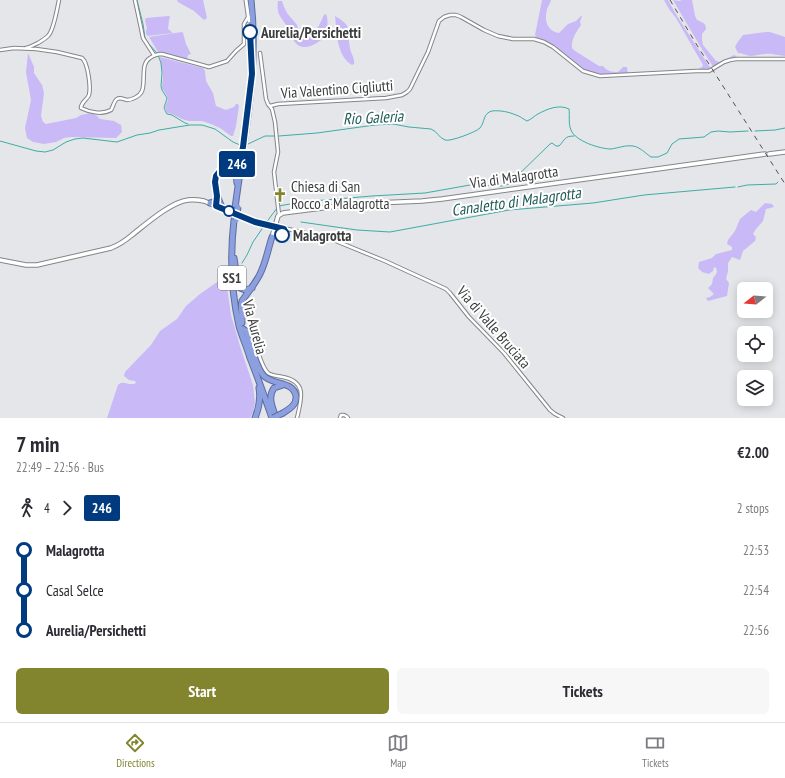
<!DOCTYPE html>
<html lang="en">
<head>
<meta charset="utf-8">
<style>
  body { margin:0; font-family:"PT Sans Narrow",sans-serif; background:#f7f7f7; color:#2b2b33; height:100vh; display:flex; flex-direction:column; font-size:15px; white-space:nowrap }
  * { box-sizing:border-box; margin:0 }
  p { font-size:13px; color:#7c7c81 }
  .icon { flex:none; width:22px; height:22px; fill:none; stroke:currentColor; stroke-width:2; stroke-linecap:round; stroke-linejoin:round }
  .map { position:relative; height:418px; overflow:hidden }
  .sheet { display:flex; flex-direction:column; background:#fff; flex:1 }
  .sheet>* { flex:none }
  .badge { padding:0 8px; border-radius:3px; font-size:14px; line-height:26px }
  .needle { width:26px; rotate:253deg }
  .buttons { position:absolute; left:737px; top:282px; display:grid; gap:8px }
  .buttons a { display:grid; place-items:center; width:36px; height:36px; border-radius:6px; background:#fff; box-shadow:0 2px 10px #0003; font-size:20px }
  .map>.badge { position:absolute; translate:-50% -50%; box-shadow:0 0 0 2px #fff }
  .legs { display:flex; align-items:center; gap:6px; height:44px; padding:0 16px; font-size:13px }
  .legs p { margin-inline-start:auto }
  .summary { display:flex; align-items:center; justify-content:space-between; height:68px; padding:0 16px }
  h1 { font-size:22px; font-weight:700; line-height:30px }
  .cta { display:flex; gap:8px; margin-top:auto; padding:8px 16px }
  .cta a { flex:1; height:46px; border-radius:6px; background:#82842e; color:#fff; font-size:16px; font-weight:700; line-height:46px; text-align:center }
  .cta a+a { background:#f7f7f7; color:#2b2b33 }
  ul { padding:0 16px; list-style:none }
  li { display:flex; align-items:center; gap:14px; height:40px; font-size:15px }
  li i { display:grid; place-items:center; width:6px; height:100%; margin:0 5px; background:currentColor }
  li i::after { content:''; width:10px; height:10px; margin:-5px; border:3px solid; border-radius:50%; background:#fff }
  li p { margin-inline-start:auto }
  li:first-child i { background:linear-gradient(#0000 50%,currentColor 0) }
  li:last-child i { background:linear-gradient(currentColor 50%,#0000 0) }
  .tab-bar { display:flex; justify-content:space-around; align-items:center; height:56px; border-top:1px solid #e1e1e2; background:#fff; font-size:11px; color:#7c7c81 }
  .tab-bar a { display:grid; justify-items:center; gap:2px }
  .tab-bar .active { color:#82842e }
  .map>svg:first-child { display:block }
  .green { fill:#cab9f7 }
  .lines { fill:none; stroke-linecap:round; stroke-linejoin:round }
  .stream { stroke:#3faca6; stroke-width:1 }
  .minor-casing { stroke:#838688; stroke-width:4.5 }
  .tertiary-casing { stroke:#838688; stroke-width:5 }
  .secondary-casing { stroke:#838688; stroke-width:5.5 }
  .trunk-casing { stroke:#5e6da1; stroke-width:7 }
  .minor { stroke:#fff; stroke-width:2.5 }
  .tertiary { stroke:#fff; stroke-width:3 }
  .secondary { stroke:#fff; stroke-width:3.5 }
  .trunk { stroke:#8c9fdf; stroke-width:5 }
  .rail { stroke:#505152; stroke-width:1; stroke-dasharray:5 5; stroke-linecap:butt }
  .trunk-bridge-casing { stroke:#5e6da1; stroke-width:7; stroke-linecap:butt }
  .trunk-bridge { stroke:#8c9fdf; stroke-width:5 }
  .line-1-casing { stroke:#fff; stroke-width:9 }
  .line-1 { stroke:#003b80; stroke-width:6 }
  .stop-1-dot { fill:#fff; stroke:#003b80; stroke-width:2 }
  .labels { text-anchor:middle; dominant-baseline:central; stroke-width:4; stroke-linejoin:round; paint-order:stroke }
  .shield { fill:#fff; stroke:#767778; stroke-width:1 }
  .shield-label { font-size:14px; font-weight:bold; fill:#3c3d3e }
  .stop-label { font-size:15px; font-weight:bold; fill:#3c3d3e; stroke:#fff; text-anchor:start }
  .street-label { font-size:15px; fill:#3c3d3e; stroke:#fff }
  .poi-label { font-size:15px; fill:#3c3d3e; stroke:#fff; text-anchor:start }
  .water-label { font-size:16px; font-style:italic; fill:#205c59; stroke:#fff }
</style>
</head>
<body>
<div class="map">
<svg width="785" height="418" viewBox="0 0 785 418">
  <rect width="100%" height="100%" fill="#e4e6e9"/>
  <path class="green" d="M177,0H203L207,18L204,20L194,11L178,2Z
    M542,0H551C550,4 548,6 547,9C544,21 547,31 559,33L568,24L576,21L581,16H582L580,22L581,25C576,32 571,40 572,48L575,51L599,66H603C607,71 611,72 618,72L623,67H627L628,75C613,75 596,77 582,69C567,61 555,42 537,38L535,35Z
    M664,0H668L677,16L711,69L705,71L696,70L702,67L703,65L676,18L669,9Z
    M673,0L680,1L681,0H692L695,16L697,20C702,22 706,23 706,29L702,34V40L703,45L716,61L720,62L734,55L736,56L737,57L728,59L714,68L700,46Z
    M278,1H282C283,5 285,9 287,13C290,17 294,21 297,25C298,28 299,32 301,34C310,49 321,21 324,15L326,14C329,21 327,29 326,36C318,43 303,54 294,41C291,37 290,31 287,27C281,16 276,15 278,1Z
    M169,16L170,17L169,20L168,29L173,33L148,36L146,34V30L147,29L145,20L146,18Z
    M335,16C355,28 346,30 350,48C351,54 355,58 354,64L352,65C336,55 337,32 335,16Z
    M182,32L183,33L186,44L191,54L188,55L187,60L158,52L149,37Z
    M766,32H770L785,37V56C780,56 770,53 766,54C760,54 756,56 750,56C745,55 742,53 738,53L735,47L737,43L743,35Z
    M28,53L34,67V73L42,85L44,93L41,116L43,122L46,124L76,118L81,115L91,113L96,115L100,119L114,121L121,125L122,132L116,138L71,137L64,138L56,142L44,144L33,142L27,138L25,128L31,100L26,72Z
    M160,57L203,68L205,71L206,81L213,93L216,106L226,110L234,107L236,104H238L239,106L236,126L233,136H231L220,128L211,124L202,121H189L182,119L172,114L168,113L166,112L165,106L168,100L167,96L162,88L163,75Z
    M765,203L772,204L774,207L766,209L763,221L756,229L753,234L756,237L755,241L743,251L740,260L732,257L728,263V271L726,279L729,283L727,296L708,301L706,298L710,297L714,294L708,288L712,284L713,278C716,274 718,273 716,268L714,267L713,271L709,274L702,272L698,268L699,262L712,258L716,254L732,250V247L727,244L728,240L735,231L740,219L751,210L756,212Z
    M227,275V287L231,315L240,346L253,385L255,403L253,412L250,418H107L118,385C123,379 129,387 136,383L135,381L129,380L124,376L125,372L151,345L160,331L177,319L186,306L200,294Z"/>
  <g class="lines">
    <path class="stream" d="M137,0L143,24L145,38L148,43L157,53
      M158,55L161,63L162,73L161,86L162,90L167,98C165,107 162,106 167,114L172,115L185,123L188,124
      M755,131L775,130L785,128
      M279,136L317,133L375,125L393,124L409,127L431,129C437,131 439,138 445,140C450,142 476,132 480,128C485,122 483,113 492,111C500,110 509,112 516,115C520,116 523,119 527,121C532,119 534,116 538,114C547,109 559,104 569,109C570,116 568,123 571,130C575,141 600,149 611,149C618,148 625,145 633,146C640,147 645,153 651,157H658L667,153L672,144L679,139L704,137L711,132L718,131L730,132L748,131
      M0,141L36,151L45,152L53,150L66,142L75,139L83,138L117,142L137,135L150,133L159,130L190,125H202L215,129L233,142L240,145
      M248,144L265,136H275
      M738,187L747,185L776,184L778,182
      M279,206L301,202L372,196L425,193L470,185L502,186L509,184L550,144L552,143L556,146H559C565,140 564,136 574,136
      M301,222L357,230L390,232L509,210L593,203L644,195L735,187
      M266,223L277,208
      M242,263L247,255L253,242L264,226"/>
    <defs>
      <path id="minor" d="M135,0L141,28L143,38L154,55
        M26,48C30,47 34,45 38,43C41,41 45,39 48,36C54,30 57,9 59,0
        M0,50L14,48L36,49L57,52L82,58C88,63 91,87 89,95C87,100 81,102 81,108C89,112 102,115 111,110C113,107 114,101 117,99C120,97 123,99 127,100C132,100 140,96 142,91C146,81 140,64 150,58C154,55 157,54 162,54L202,65L209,67L227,61L236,51L244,44V24L248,17
        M260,53L266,99L268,104L272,109L275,122L278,152L274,172L279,215
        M270,106L278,104L386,98L402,95L407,92L410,89L428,52L439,21L444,17L450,15H456L461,17L484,30L498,36L513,39H534L544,42L553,47L583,71L600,76L696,71H709L724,62L730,60L736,59H785
        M275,226L331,239L385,261L446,289L450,293L469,317L504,353L550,410L555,414L563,418
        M251,343H254L255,344C258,351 262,368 268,373C272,376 279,376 283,377C308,382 301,400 297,418
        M340,418L341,415H344L346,416L348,418"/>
      <path id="tertiary" d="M246,0L249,21"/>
      <path id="secondary" d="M769,154L785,152
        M272,237L278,216L283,213L353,204L422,201L442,199L765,154
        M0,260L26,265H37L111,248C119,245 126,240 132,235C146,224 171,202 188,200C194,199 199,200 204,201L255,222L275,226"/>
      <path id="trunk" d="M225,169C233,170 237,176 237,183
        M210,203L214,202L217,199
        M235,208C244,139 259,69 251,0
        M223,209C219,202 217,195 216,188C211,163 235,174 240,157
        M234,220C230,255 231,291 239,326C242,337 247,347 250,358C258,378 265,398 272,418
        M234,258L238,285L240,288L245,290L252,288
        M242,323C243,316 240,308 242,301C248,292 255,284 260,274C266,262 268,249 272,237
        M243,329L246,331C250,342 256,367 263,375C272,386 293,380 296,396C297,405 289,409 283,413
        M255,418C259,408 261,399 259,388
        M276,418C273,408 267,398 274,388L283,385"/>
    </defs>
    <use href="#minor" class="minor-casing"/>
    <use href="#tertiary" class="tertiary-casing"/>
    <use href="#secondary" class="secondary-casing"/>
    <use href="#trunk" class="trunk-casing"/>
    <use href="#minor" class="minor"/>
    <use href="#tertiary" class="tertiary"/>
    <use href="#secondary" class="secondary"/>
    <use href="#trunk" class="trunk"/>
    <path class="rail" d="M670,0L695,42L785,184"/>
    <defs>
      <path id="trunk-bridge" d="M236,220L238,207
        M273,418L283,413"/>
    </defs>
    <use href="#trunk-bridge" class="trunk-bridge-casing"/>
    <use href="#trunk-bridge" class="trunk-bridge"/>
  </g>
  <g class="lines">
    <defs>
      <path id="line-1" d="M250,32L252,74L243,147L240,159L237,164L234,166L221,170L216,176L215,182L217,196L216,206L255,222L284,229L282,235"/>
    </defs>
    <use href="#line-1" class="line-1-casing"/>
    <use href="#line-1" class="line-1"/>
  </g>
  <defs>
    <symbol id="church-bare" viewBox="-9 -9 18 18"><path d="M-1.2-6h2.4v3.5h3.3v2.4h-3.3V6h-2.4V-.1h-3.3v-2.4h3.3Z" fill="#82842e" stroke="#fff" stroke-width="2.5" paint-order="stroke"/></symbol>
  </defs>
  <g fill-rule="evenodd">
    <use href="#church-bare" x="270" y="185" width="20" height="20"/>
  </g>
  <g class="stop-1-dot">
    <circle cx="250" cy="32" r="7"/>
    <circle cx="229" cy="211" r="5"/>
    <circle cx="282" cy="235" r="7"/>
  </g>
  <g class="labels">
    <rect class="shield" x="218" y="266" width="28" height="24" rx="3"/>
    <g class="shield-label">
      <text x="232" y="278">SS1</text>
    </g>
    <g class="stop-label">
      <text x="261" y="32">Aurelia/Persichetti</text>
      <text x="293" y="235">Malagrotta</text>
    </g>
    <g class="street-label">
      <text transform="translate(337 89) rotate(-4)">Via Valentino Cigliutti</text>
      <text transform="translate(514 177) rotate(-8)">Via di Malagrotta</text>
      <text transform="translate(255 327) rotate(75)">Via Aurelia</text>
      <text transform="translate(494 327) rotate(49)">Via di Valle Bruciata</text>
    </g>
    <g class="poi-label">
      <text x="291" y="186">Chiesa di San<tspan x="291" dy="17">Rocco a Malagrotta</tspan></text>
    </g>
    <g class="water-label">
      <text transform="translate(373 117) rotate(-3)">Rio Galeria</text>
      <text transform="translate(516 201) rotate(-8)">Canaletto di Malagrotta</text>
    </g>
  </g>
</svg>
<div class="buttons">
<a><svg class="needle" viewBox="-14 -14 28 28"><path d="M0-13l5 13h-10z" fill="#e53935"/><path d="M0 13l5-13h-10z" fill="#7c7c81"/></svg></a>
<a><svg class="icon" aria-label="locate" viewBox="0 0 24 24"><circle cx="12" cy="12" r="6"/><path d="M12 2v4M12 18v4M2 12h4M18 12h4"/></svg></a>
<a><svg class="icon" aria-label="layers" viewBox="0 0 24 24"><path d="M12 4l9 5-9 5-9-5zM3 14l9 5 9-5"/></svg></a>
</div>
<b class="badge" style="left:237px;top:164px;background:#003b80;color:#fff">246</b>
</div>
<section class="sheet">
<div class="summary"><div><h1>7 min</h1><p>22:49 – 22:56 · Bus</p></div><b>€2.00</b></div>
<div class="legs"><svg class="icon" aria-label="walk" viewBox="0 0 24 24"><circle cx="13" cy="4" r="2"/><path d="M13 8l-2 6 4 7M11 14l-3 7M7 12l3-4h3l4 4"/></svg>4<svg class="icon" aria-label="forward" viewBox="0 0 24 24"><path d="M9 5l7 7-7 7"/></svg><b class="badge" style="background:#003b80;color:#fff">246</b><p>2 stops</p></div>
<ul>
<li><i style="color:#003b80"></i><b>Malagrotta</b><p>22:53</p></li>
<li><i style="color:#003b80"></i><span>Casal Selce</span><p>22:54</p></li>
<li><i style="color:#003b80"></i><b>Aurelia/Persichetti</b><p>22:56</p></li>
</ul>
<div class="cta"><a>Start</a><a>Tickets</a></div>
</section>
<nav class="tab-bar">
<a class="active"><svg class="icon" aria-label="directions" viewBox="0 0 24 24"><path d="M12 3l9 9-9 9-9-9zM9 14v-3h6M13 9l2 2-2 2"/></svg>Directions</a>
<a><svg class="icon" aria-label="map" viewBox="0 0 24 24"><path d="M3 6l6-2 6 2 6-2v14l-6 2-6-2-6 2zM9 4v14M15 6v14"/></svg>Map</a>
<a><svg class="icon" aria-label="tickets" viewBox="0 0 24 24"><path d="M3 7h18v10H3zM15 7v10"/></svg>Tickets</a>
</nav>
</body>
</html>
